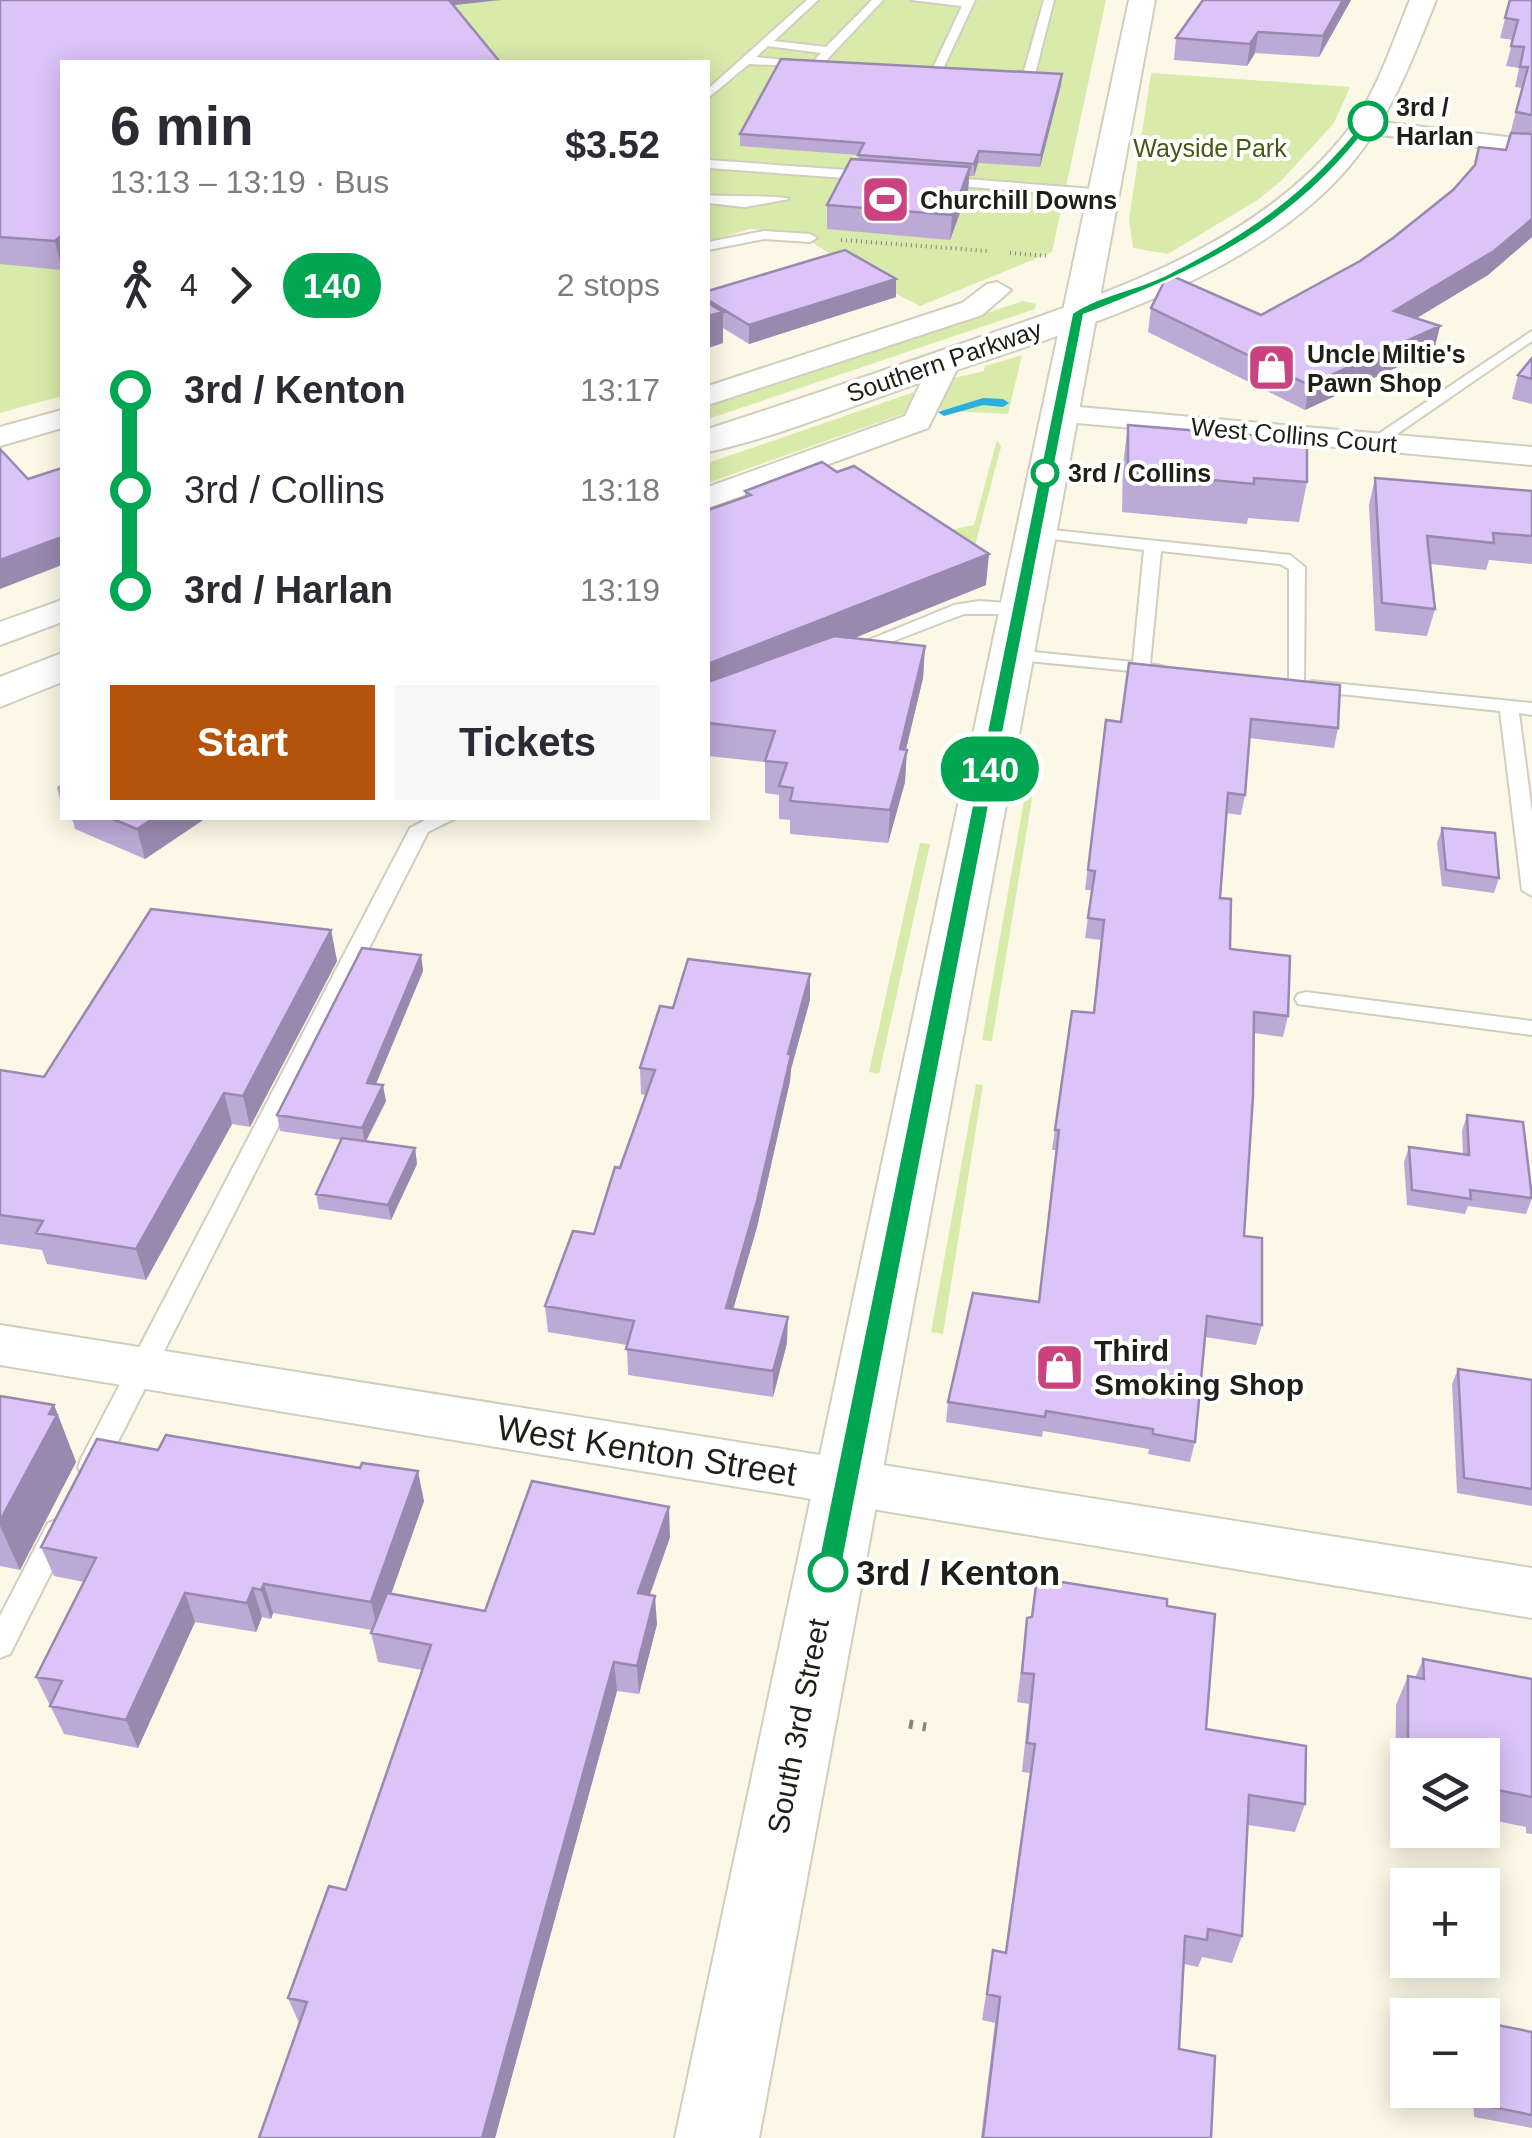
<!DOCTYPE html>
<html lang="en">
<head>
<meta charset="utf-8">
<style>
  body { margin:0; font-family:Helvetica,sans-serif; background:#f7f7f7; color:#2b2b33; height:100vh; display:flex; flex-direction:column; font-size:38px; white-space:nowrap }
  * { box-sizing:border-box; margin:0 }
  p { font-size:32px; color:#7c7c81 }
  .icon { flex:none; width:55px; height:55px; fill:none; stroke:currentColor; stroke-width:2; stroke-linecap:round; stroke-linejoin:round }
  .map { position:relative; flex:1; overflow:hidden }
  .panel { position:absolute; left:60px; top:60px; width:650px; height:760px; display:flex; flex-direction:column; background:#fff; border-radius:0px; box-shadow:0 5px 25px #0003 }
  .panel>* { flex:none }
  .badge { padding:0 20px; border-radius:32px; font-size:35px; line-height:65px }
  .controls { position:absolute; left:1390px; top:1738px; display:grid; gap:20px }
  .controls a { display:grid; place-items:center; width:110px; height:110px; border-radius:0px; background:#fff; box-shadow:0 5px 25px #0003; font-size:50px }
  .map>.badge { position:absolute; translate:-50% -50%; box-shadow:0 0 0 5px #fff }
  .legs { display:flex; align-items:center; gap:15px; height:110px; padding:0 50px; font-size:32px }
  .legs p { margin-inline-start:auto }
  .overview { display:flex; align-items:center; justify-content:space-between; height:170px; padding:0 50px }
  h1 { font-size:55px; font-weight:800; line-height:75px }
  .action { display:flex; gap:20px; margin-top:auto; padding:20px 50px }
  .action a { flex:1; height:115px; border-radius:0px; background:#b45309; color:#fff; font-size:40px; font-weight:800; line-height:115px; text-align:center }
  .action a+a { background:#f7f7f7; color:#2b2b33 }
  ul { padding:0 50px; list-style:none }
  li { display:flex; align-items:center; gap:35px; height:100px; font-size:38px }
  li i { display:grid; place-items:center; width:15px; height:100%; margin:0 12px; background:currentColor }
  li i::after { content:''; width:25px; height:25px; margin:-12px; border:8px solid; border-radius:50%; background:#fff }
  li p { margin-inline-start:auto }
  li:first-child i { background:linear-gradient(#0000 50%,currentColor 0) }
  li:last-child i { background:linear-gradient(currentColor 50%,#0000 0) }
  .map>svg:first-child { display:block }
  .green { fill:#d8ebab }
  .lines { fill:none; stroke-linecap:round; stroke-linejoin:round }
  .stream { fill:#2baedd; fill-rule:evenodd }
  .service-casing { stroke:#d2cebe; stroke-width:4 }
  .minor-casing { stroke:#d2cebe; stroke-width:4 }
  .secondary-casing { stroke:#d2cebe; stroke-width:4 }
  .primary-casing { stroke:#d2cebe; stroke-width:4 }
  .path-far1 { stroke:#878479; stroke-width:4; stroke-dasharray:1 4; stroke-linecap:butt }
  .path { stroke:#878479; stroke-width:9; stroke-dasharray:4 10; stroke-linecap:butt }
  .service { fill:#fff; fill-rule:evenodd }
  .minor { fill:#fff; fill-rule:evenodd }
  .secondary { fill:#fff; fill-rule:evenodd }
  .primary { fill:#fff; fill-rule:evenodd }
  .wall { fill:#bda9d6 }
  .shaded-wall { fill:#9a89ae }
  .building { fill:#dcc4f9; stroke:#9a89ae; stroke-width:2.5 }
  .line-1 { fill:#00a651; stroke:#fff; stroke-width:2.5 }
  .stop-1-dot { fill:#fff; stroke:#00a651; stroke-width:5 }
  .labels { text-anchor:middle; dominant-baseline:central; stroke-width:8; stroke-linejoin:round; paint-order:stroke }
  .far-stop-label { font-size:25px; font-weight:bold; fill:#201e18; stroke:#fff; text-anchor:start }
  .far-park-label { font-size:25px; fill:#475712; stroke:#fff }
  .far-poi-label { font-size:25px; font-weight:bold; fill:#201e18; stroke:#fff; text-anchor:start }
  .far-street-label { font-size:25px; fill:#201e18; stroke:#fff }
  .poi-label { font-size:30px; font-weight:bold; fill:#201e18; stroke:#fff; text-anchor:start }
  .street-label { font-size:30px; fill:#201e18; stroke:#fff }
  .near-street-label { font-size:35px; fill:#201e18; stroke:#fff }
  .near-stop-label { font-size:35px; font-weight:bold; fill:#201e18; stroke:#fff; text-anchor:start }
</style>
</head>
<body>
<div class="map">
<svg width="1532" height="2138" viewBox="0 0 1532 2138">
  <rect width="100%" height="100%" fill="#fbf8e7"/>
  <path class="green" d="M0,0H1106L1052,252L920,306L871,281L798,233L751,229L708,241V62H62V396L0,413Z
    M1151,73L1350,87L1334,123L1281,181L1259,199L1168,254L1133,248L1129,219Z
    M1023,301L1036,304L1035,309L708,419V404Z
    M1022,355L1008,414L935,410L950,379L984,371L985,366Z
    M917,391L905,413L708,483V463Z
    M997,440L1001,447L974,549L940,532L974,525Z
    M1031,761L1038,762L992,1041L982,1040Z
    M920,843L930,844L879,1074L869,1072Z
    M976,1084L983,1085L943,1334L931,1332Z"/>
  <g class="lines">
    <path class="stream" d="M983,398L1003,399L1009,403L1003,407L983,405L944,416L938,412Z"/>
    <defs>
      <path id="service" d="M807,0H818L774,41L826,47L872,0H883L820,67L749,64L708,98V89ZM768,46L821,53L812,63L756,57Z
        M911,0H975L941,73L914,76L908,73L933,68L962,6Z
        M1044,0H1054L1035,74L1001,78V74L1024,71Z
        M708,160L874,172L880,176L874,180L708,168Z
        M940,177L1106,190L1112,194L1106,198L936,184V178Z
        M708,195C724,197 783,195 789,199L745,207L708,203Z
        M764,231L810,234L817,238L810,242L764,239L708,250V242Z
        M1532,331V341L1381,445H1371V439Z
        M1033,528L1290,555L1305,567L1304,684L1312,681L1532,703V715L1519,713L1532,812V896L1522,890L1500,711L1312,691L1303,686L1289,689V569L1280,564L1161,551L1150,664L1162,666V674L1007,659V651L1013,650L1133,662L1144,550L1027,536V530Z
        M979,601L1021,604L1030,609L1021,614H964L857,655H845L842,651L954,605Z
        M429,818H456L428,832L101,1475L91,1478L81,1475L78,1467L81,1459L410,828Z
        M1306,992L1532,1021V1035L1298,1004L1295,999L1298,994Z
        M58,1519L68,1523L72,1531L10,1654L0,1658V1616L48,1523Z"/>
      <path id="minor" d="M1365,120L1532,140V154L1357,132L1353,127Z
        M997,282L1011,290L982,315L708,405V386L962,303L987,284Z
        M946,352L956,355L961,361L928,428L708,508V487L905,416L931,361L936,355Z
        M1056,405L1532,447V465L1045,420L1041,414L1045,408Z
        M62,410V428L0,446V427Z
        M62,600V622L0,645V622Z
        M0,1325L1532,1568V1618L0,1365Z"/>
      <path id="secondary" d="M1129,0H1155L759,2138H675Z"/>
      <path id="primary" d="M1410,0H1436C1409,68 1385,132 1333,184C1227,291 1049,337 910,386C844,409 776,437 708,452V429C797,400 886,370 975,339C1109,292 1257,247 1348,130C1377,93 1392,43 1410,0Z
        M62,653V682L0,707V677Z"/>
    </defs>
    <use href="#service" class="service-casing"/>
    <use href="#minor" class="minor-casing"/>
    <use href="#secondary" class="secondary-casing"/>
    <use href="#primary" class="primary-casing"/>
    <path class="path-far1" d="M841,240L988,251
      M1010,253L1048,256"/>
    <path class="path" d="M909,1724L926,1727"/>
    <use href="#service" class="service"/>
    <use href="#minor" class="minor"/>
    <use href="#secondary" class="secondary"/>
    <use href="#primary" class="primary"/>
  </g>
  <path class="wall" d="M0,0L453,5L62,62V270L0,264Z
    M1351,0L1319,57L1255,53L1247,66L1174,60L1176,38Z
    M1510,0H1532V237L1488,275L1416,318L1440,326L1434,350L1305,410L1148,332L1151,308L1261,315L1360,261L1393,238L1506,150L1522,88L1515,87L1519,68L1506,66L1513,40L1500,38Z
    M1061,85L1040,167L978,163L974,176H969L968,191L950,240L827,229V205L858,159V155L740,146V134Z
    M708,291L896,297L749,344L723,328V343L708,348Z
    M1532,358V404L1512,399L1518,375Z
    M1128,425L1307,482L1299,522L1248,518L1247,524L1122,512L1123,464Z
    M1375,478L1532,491V564L1489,560L1486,570L1430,564L1435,609L1427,636L1375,631L1369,505Z
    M745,491L986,585L854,638L925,646L923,678L906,750L905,782L888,843L790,834V820L779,819V795L765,793V762L708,756V510L745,497Z
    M1129,663L1338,728L1334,748L1249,738L1245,795L1241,815L1226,813L1220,898L1230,949L1288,1016L1283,1037L1254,1033L1244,1236L1262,1325L1256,1345L1205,1337L1195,1442L1190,1462L1148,1454L1149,1449L1043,1431L1042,1437L946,1422L948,1402L1039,1302L1056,1150H1052L1072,1011L1093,1013L1101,940L1085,938L1092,890H1085L1106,720L1121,722Z
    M62,784V808L57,787Z
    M66,818H206L145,859L75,829L73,821Z
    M1442,828L1499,878L1494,893L1442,886L1437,843Z
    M331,930L337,961L250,1127L232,1124L146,1280L47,1264L42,1250L0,1244V1070L44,1077Z
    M421,955L423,971L376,1084L386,1101L366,1141L415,1148L417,1164L391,1220L319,1209L316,1194L341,1140L280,1131L277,1115Z
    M810,1000L791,1069L790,1081L757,1227L733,1309L787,1343L773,1397L628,1375L627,1345L548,1332L545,1306L594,1234L646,1095L641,1094L640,1068L673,1008Z
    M1467,1115L1532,1198L1526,1214L1468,1206L1465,1214L1407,1205L1404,1162L1409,1147L1463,1154L1462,1131Z
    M1458,1369L1532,1380V1506L1457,1493L1452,1384Z
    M0,1396L54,1405L76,1462L20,1570L0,1566Z
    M424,1501L391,1594L485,1611L670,1537L650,1595L657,1624L639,1694L617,1691L495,2138H259L299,2023L288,1998L346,1890L422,1670L378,1662L371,1633L372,1630L273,1613L271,1619L262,1617L256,1632L195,1622L138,1748L64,1734L36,1677L84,1582L54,1576L41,1547Z
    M1037,1578L1167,1606L1206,1729L1305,1804L1295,1832L1248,1825L1242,1936L1232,1963L1202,1957L1198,1967L1184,1964L1179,2049L1211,2138H981L995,2023L982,2020L993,1950L1005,1952L1030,1773L1022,1772L1029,1704L1017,1702L1027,1618L1031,1617Z
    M1423,1659L1532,1679V1834L1526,1833V1827L1482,1818V1755H1408V1803L1395,1800L1396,1705L1408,1676L1415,1678Z
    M1532,2032V2128L1474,2117L1473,2090H1482Z"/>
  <path class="shaded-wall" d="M436,0H501L437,7Z
    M1343,0H1351L1319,57L1323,36Z
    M1258,32L1255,53L1247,66L1250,44Z
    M1062,74L1061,85L1040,167L1041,155Z
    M979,151L978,163L974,176V164Z
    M970,167L968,191L950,240L952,215Z
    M1532,219V237L1488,275L1389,335L1394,311Z
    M62,235V270L55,241Z
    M896,279V297L749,344V325Z
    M723,312V343L708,348V316Z
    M1440,326L1434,350L1305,410L1309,385Z
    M62,537V565L0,589V560Z
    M989,554L986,585L708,697V664Z
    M925,646L923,678L901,769L907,750L905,782L888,843L890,810L900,749Z
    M154,818H206L145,859L137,829Z
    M331,930L337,961L250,1127L243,1096Z
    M421,955L423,971L370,1098L367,1083Z
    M810,974V1000L791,1069L790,1081L757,1227L726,1334V1308L788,1054Z
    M383,1085L386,1101L365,1143L362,1128Z
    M224,1093L232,1124L146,1280L136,1249Z
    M415,1148L417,1164L391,1220L388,1205Z
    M788,1317L787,1343L773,1397V1371Z
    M54,1405L76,1462L20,1570L0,1526V1521Z
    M418,1471L424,1501L378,1631L371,1602Z
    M669,1507L670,1537L640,1622L638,1593Z
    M264,1584L273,1613L271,1619L261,1590Z
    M253,1588L262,1617L256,1632L247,1603Z
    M185,1593L195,1622L138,1748L126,1720Z
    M655,1596L657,1624L639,1694L637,1666Z
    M614,1662L617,1691L495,2138H482Z"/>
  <path class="building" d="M0,0H449L500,62H62V235L55,241L0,237Z
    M1203,0H1343L1323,36L1258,32L1250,44L1176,38Z
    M1510,0H1532V115L1516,112L1528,67H1520L1524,47L1511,46L1518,20L1505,18Z
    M781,59L1062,74L1041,155L979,151L974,164L858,155L864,143L740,134Z
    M1511,133L1532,134V219L1494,251L1394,311L1440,326L1309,385L1151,308L1168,274L1261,315L1360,261L1393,238L1453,190L1475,165L1479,147L1506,150Z
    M851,159L970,167L952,215L827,205Z
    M845,250L896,279L749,325L708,300V291Z
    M708,303L723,312L708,316Z
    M1532,358V379L1518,375Z
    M1128,425L1307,440V482L1254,478V484L1128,472Z
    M0,449L28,479L62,468V537L0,560Z
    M822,462L837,472L854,466L989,554L708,664V510L751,495L745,491Z
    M1375,478L1532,491V536L1493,533L1494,543L1427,536L1435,609L1382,603Z
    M834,636L925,646L900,749L907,750L890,810L790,801L793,788L779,786L787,763L765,761L775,731L708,723V682Z
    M1129,663L1340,685L1338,728L1251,719L1245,795L1228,793L1220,898L1231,899L1230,949L1290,956L1288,1016L1254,1012L1253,1096L1244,1236L1262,1238V1325L1207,1316L1195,1442L1153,1434V1429L1046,1411L1045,1417L948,1402L973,1293L1039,1302L1059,1130H1055L1072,1011L1094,1013L1104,920L1088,918L1095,871L1088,870L1106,720L1121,722Z
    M110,818H154L137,829Z
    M1442,828L1495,833L1499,878L1446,870Z
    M151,909L331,930L243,1096L224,1093L136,1249L36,1233L43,1221L0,1215V1070L44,1077Z
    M362,948L421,955L367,1083L383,1085L362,1128L277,1115Z
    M688,959L810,974L788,1054L791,1055L757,1201L726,1308L788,1317L773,1371L626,1349L634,1321L545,1306L573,1231L594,1234L615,1167L620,1168L655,1070L640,1068L660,1006L673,1008Z
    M1467,1115L1523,1122L1532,1198L1470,1190L1471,1199L1412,1190L1409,1147L1469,1155Z
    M342,1138L415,1148L388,1205L316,1194Z
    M1458,1369L1532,1380V1489L1464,1478Z
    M0,1396L54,1405L49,1414L57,1415L0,1521Z
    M166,1435L360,1468L362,1463L418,1471L371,1602L264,1584L261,1590L253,1588L247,1603L185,1593L126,1720L50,1706L62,1681L36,1677L96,1558L41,1547L97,1439L158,1450Z
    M532,1481L669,1507L638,1593L655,1596L637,1666L614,1662L482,2138H259L307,2002L288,1998L329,1886L346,1890L431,1645L371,1633L387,1593L485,1611Z
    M1037,1578L1167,1599V1606L1215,1614L1206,1729L1306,1746L1305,1804L1249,1795L1242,1936L1208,1929L1207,1940L1185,1936L1179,2049L1215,2056L1211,2138H983L1000,1997L987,1994L993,1950L1006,1953L1035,1744L1027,1743L1034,1674L1022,1673L1027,1618L1032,1617Z
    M1423,1659L1532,1679V1797L1482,1787V1755H1408V1676L1424,1679Z
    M1482,2022L1532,2032V2115L1482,2105Z"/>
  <path class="line-1" d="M1365,119L1373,121C1295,227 1204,268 1084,315L841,1572L837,1580L828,1583L820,1580L816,1572L1072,313C1099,295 1136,289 1165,275C1248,234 1308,191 1365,119Z"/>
  <defs>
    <symbol id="stadium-square" viewBox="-11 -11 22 22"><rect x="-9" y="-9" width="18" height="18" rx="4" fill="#ca427f" stroke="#fff"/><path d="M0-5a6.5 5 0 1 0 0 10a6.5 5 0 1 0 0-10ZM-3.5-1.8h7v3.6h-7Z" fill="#fff"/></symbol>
    <symbol id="shop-square" viewBox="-11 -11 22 22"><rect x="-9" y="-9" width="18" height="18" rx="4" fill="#ca427f" stroke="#fff"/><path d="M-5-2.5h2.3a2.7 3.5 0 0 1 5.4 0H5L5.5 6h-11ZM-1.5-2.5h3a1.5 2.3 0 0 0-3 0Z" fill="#fff"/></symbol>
  </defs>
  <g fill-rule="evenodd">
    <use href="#stadium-square" x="858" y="172" width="55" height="55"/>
    <use href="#shop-square" x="1244" y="340" width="55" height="55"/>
    <use href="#shop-square" x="1032" y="1340" width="55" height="55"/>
  </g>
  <g class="stop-1-dot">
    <circle cx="1368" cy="121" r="18"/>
    <circle cx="1045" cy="473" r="12"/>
    <circle cx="828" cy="1572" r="18"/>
  </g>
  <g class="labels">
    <g class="far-stop-label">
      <text x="1396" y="107">3rd /<tspan x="1396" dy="29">Harlan</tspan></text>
      <text x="1068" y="473">3rd / Collins</text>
    </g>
    <g class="far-park-label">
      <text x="1210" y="148">Wayside Park</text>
    </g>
    <g class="far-poi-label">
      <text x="920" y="200">Churchill Downs</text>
      <text x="1307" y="354">Uncle Miltie's<tspan x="1307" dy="29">Pawn Shop</tspan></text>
    </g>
    <g class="far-street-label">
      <text transform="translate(944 361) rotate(-19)">Southern Parkway</text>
      <text transform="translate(1294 435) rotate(5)">West Collins Court</text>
    </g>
    <g class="poi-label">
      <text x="1094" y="1350">Third<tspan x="1094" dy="34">Smoking Shop</tspan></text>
    </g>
    <g class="street-label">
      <text transform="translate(798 1726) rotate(-79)">South 3rd Street</text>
    </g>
    <g class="near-street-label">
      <text transform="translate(647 1450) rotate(9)">West Kenton Street</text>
    </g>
    <g class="near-stop-label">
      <text x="856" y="1572">3rd / Kenton</text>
    </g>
  </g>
</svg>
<div class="controls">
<a><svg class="icon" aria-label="layers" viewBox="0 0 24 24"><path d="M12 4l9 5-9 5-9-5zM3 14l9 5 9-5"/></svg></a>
<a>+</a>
<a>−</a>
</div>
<b class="badge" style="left:990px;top:769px;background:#00a651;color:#fff">140</b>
<section class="panel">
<div class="overview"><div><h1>6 min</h1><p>13:13 – 13:19 · Bus</p></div><b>$3.52</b></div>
<div class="legs"><svg class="icon" aria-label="walk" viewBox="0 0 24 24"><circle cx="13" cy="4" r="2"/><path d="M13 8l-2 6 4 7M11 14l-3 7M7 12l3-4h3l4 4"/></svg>4<svg class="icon" aria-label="forward" viewBox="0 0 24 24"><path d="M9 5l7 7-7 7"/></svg><b class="badge" style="background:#00a651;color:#fff">140</b><p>2 stops</p></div>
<ul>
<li><i style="color:#00a651"></i><b>3rd / Kenton</b><p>13:17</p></li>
<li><i style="color:#00a651"></i><span>3rd / Collins</span><p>13:18</p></li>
<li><i style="color:#00a651"></i><b>3rd / Harlan</b><p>13:19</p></li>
</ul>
<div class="action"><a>Start</a><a>Tickets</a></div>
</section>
</div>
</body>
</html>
